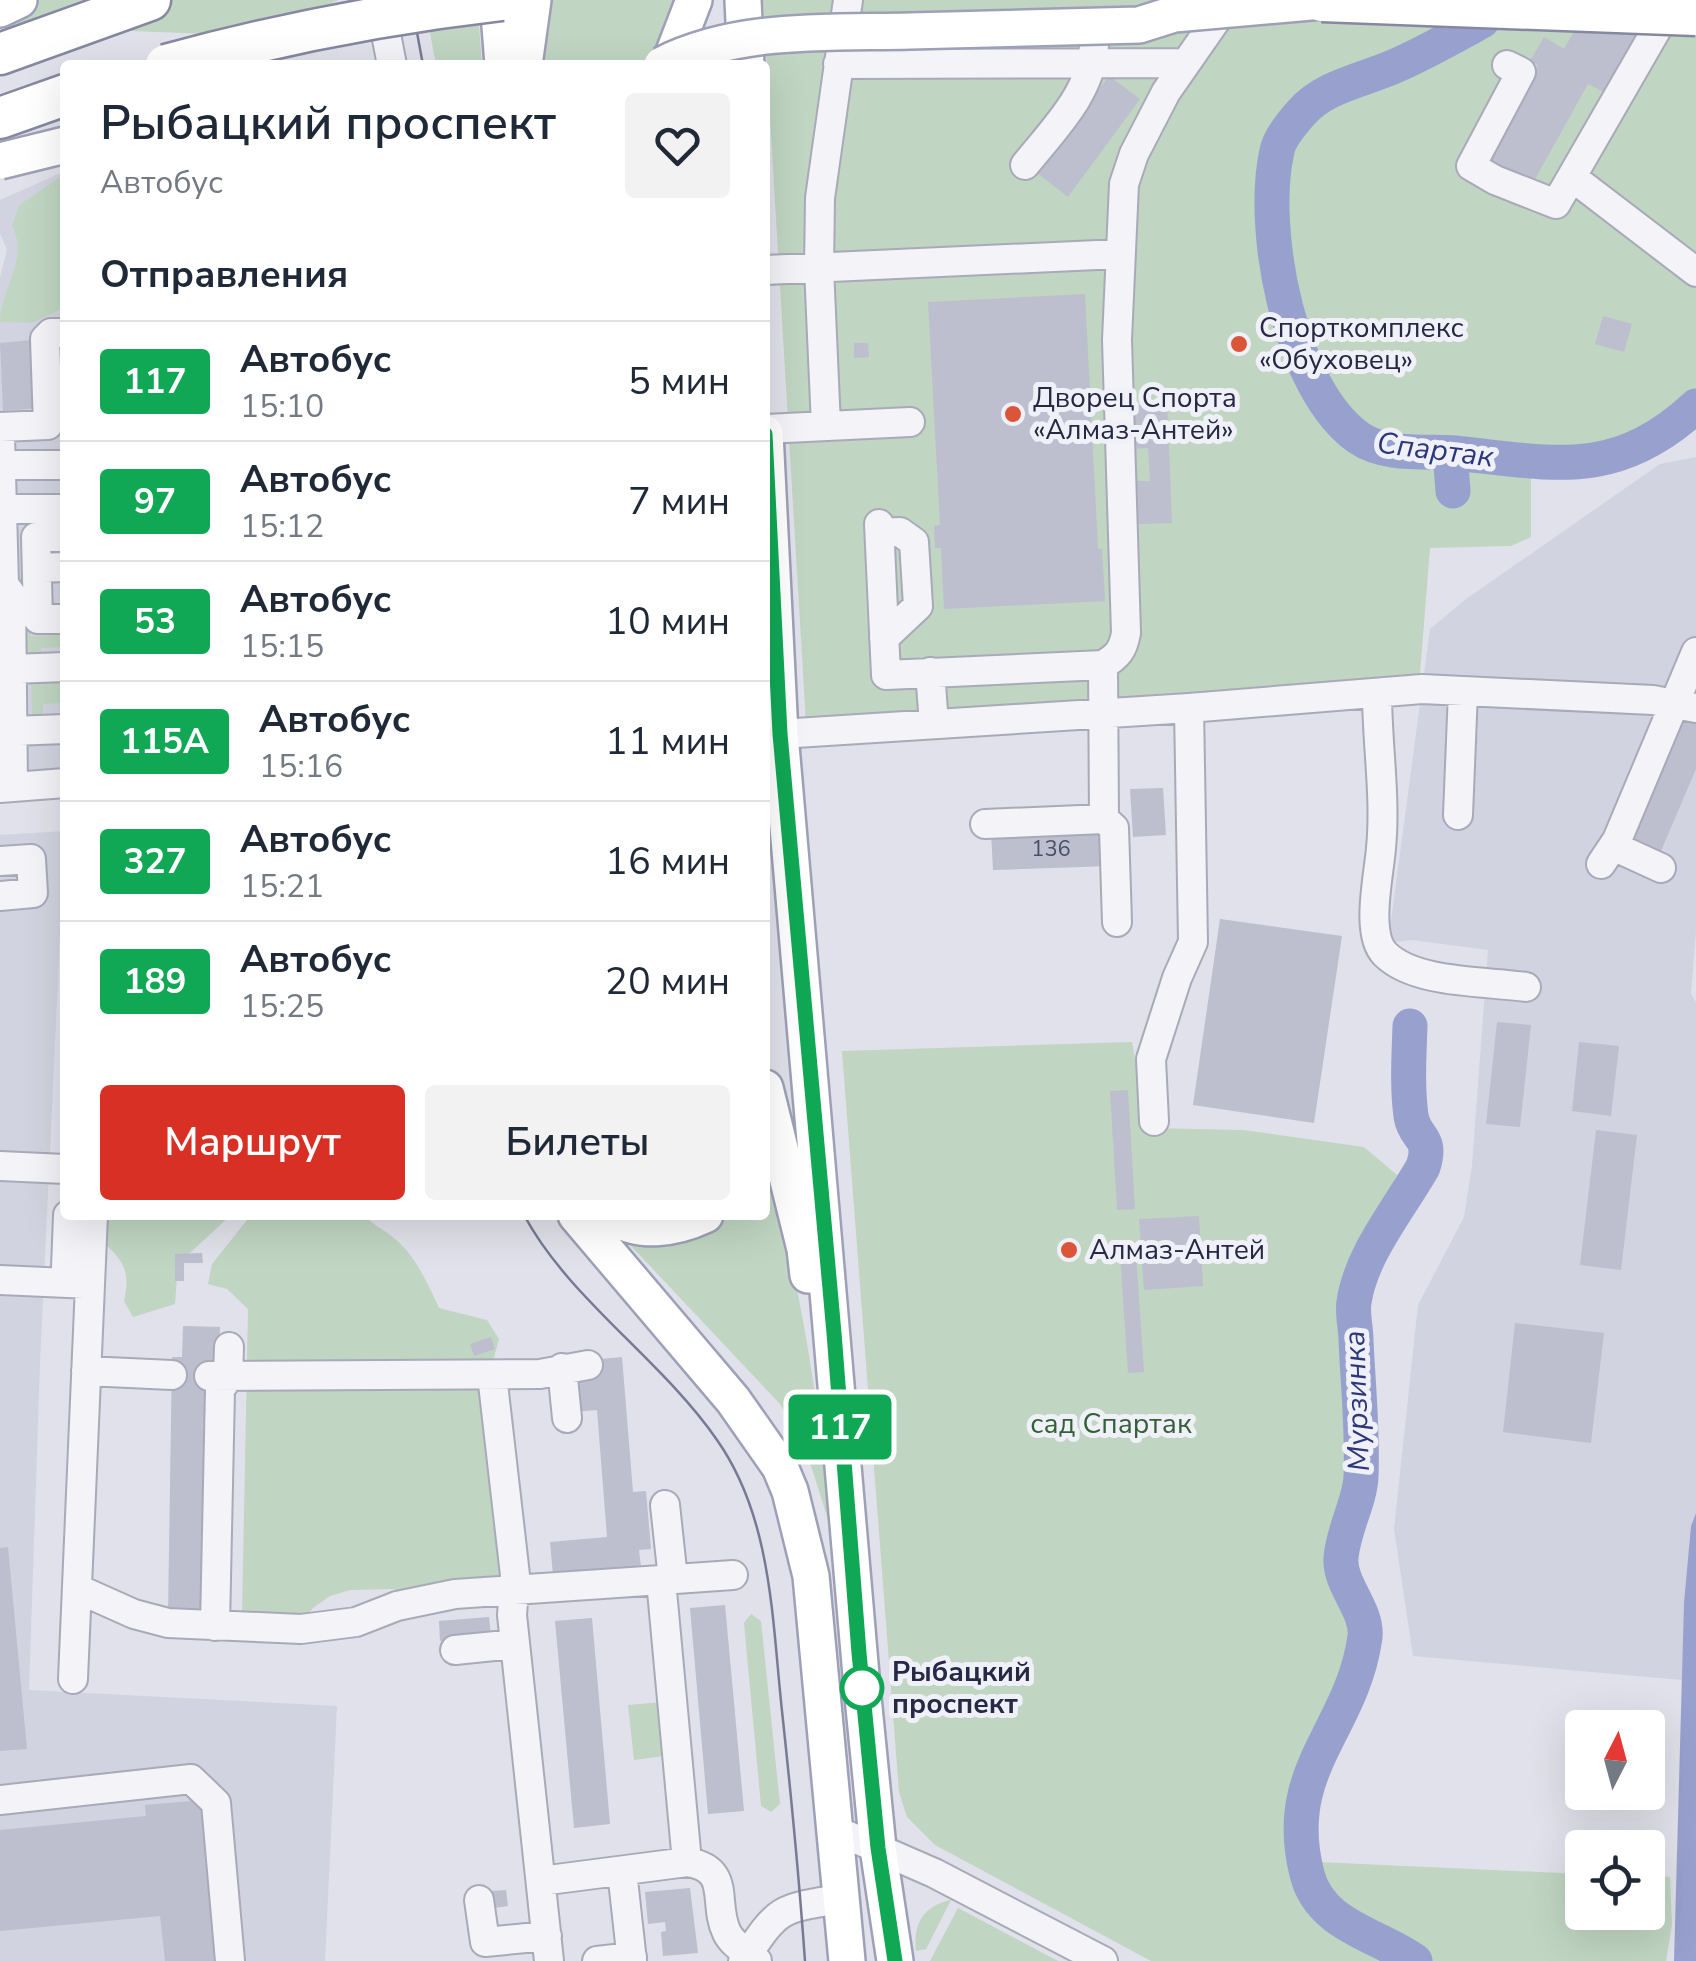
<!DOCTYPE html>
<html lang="ru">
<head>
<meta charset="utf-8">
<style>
  body { margin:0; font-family:"Nunito Sans",sans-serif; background:#f2f2f3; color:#1f2937; height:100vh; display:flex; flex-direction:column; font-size:38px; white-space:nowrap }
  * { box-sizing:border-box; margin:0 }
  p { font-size:32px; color:#747a83 }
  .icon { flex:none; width:55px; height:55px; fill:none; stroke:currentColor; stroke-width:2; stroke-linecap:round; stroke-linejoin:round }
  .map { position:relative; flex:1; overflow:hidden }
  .side { position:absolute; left:60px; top:60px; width:710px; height:1160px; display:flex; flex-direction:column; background:#fff; border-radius:10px; box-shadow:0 10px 40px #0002 }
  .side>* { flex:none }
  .badge { padding:0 20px; border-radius:8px; font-size:35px; line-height:65px }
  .needle { width:65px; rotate:6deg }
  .buttons { position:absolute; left:1565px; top:1710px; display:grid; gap:20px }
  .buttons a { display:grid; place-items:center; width:100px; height:100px; border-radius:10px; background:#fff; box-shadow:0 10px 40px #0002; font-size:50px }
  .map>.badge { position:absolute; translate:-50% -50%; box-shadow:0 0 0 5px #fff }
  h2 { padding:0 40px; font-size:38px; line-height:90px }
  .round { display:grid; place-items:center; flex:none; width:105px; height:105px; border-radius:10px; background:#f2f2f3 }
  .overview { display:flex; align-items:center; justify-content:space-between; height:170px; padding:0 40px }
  h1 { font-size:48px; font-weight:600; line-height:75px }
  .action { display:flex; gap:20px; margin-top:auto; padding:20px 40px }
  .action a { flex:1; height:115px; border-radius:10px; background:#d93025; color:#fff; font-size:40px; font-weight:600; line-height:115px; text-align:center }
  .action a+a { background:#f2f2f3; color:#1f2937 }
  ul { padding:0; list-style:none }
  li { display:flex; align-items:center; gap:30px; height:120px; padding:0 40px; border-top:2px solid #e0e1e3 }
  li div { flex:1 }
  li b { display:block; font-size:38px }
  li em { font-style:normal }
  li .badge { min-width:110px; font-weight:700; text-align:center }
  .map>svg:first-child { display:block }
  .built { fill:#d2d3e0 }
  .green { fill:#c0d5c2 }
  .water { fill:#98a1ce }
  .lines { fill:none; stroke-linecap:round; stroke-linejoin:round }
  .river { stroke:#98a1ce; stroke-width:35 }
  .building { fill:#bdbece }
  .minor-casing { stroke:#a8aab8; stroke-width:32 }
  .major-casing { stroke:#9ea0b7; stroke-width:40 }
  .highway-casing { stroke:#8688a2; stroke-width:45 }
  .minor { stroke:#f3f3f8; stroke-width:28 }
  .major { stroke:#fff; stroke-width:35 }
  .highway { stroke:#fff; stroke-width:40 }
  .tram { stroke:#787a95; stroke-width:2.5 }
  .rail { stroke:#787a95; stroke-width:6; stroke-dasharray:5 10; stroke-linecap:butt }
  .major-bridge-casing { stroke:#9ea0b7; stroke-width:40; stroke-linecap:butt }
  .highway-bridge-casing { stroke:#8688a2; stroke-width:45; stroke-linecap:butt }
  .major-bridge { stroke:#fff; stroke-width:35 }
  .highway-bridge { stroke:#fff; stroke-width:40 }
  .line-casing { stroke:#fff; stroke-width:22 }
  .line { stroke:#10a855; stroke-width:15 }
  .poi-dot { fill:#db5539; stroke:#f0f1f8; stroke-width:4 }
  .stop-dot { fill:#fff; stroke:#10a855; stroke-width:5 }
  .labels { text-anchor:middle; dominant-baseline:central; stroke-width:10; stroke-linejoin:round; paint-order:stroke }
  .number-label { font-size:22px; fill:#4c4e66 }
  .poi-label { font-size:28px; fill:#272843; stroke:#f0f1f8; text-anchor:start }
  .park-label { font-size:28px; fill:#336039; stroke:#f0f1f8 }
  .stop-label { font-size:28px; font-weight:bold; fill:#272843; stroke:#f0f1f8; text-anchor:start }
  .water-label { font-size:30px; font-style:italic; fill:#2d377b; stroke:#f0f1f8 }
</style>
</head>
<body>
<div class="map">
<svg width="1696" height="1961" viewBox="0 0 1696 1961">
  <rect width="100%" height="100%" fill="#e0e1ea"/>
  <path class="built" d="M65,171V776L0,780V277L7,250L0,233V200Z
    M1696,457V931L1691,994L1696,1002V1513L1691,1526L1682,1680L1413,1656L1394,1529L1418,1305L1464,1217L1472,1165L1488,950L1412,940L1388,943L1430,629L1466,599L1660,464Z
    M65,831L40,1363L29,1690L337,1706L325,1961H0V835Z"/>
  <path class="green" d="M0,0H338L273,34L237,35L0,26Z
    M424,0H477L482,65H436Z
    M545,0H679L655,65H538Z
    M763,0H1696V419L1617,454L1594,461L1531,460V537L1511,546L1430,548L1419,686L806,723Z
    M65,174V307L32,323L0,322C0,290 30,259 12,226L19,205Z
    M23,575L29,578L30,636L65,635V647L41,648L42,664L21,665L18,579Z
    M31,671L65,673V703L43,704V724L32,725Z
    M1132,1042L1147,1128L1243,1130L1364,1147L1397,1175L1348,1274L1343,1297L1342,1340L1350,1389L1354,1481L1342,1508L1333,1544L1334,1568L1357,1626L1358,1650L1295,1792L1290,1826L1296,1861L1582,1874V1912H1648V1876L1670,1877L1672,1925L1666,1961H1151L935,1845L907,1817L899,1792L842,1051Z
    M765,1153C797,1274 820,1394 828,1519L804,1444L780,1404L618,1232L710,1230L732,1215H765Z
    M100,1215H231L178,1264L175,1304L133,1317L124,1301C131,1270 123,1259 99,1239Z
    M251,1215H366C373,1226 380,1227 390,1235C414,1252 427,1282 439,1308L487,1320L499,1339L484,1394L507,1576L482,1585L413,1594L392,1589L350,1590L330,1596L313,1608L302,1621L242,1615L248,1309L227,1289L208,1284L212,1264Z
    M751,1614L761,1621L780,1804L771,1812L761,1806L744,1623Z
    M663,1702L664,1756L634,1760L628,1705Z
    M951,1900L926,1949L916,1951C913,1924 923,1906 951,1900Z
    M958,1908L1058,1961H930Z"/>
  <path class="water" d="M1696,1513V1961H1674L1684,1603L1691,1526Z"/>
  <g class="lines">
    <path class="river" d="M1482,21C1453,37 1425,53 1395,66C1364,80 1324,86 1301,113C1293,122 1279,139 1277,151C1259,230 1290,390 1359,438C1385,456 1425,451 1455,453C1553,463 1615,481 1696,406
      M1450,453L1453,491
      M1410,1026C1409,1056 1407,1086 1411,1116C1415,1140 1433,1136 1423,1167C1399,1209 1361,1254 1354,1302C1352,1314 1356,1328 1356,1340C1358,1386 1363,1431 1361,1477C1360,1501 1343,1530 1341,1558C1339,1585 1368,1610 1365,1637C1352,1731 1280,1769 1307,1874C1320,1926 1377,1934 1415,1961"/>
  </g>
  <path class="building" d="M1591,1L1639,28L1604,92L1588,84L1530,188L1483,163L1538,65L1530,61L1544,37L1564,49Z
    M1109,76L1140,99L1068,197L1037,173Z
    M1085,294L1098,549H1102L1105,601L944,609L941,548H935L934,526L940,525L928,302Z
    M1603,316L1632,324L1624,352L1595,344Z
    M32,340L38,408L3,411L0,343Z
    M854,343H868L869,357L854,358Z
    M1167,404L1172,523L1136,524L1134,481H1150L1148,448L1132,449V405Z
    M1684,711L1696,716V769L1658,858L1626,845Z
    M1163,788L1166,835L1133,837L1130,789Z
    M1108,828L1110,866L993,870L991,832Z
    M1220,919L1342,936L1314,1123L1193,1105Z
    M1497,1022L1531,1025L1520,1127L1486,1124Z
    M1579,1042L1619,1046L1611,1116L1572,1111Z
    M1128,1090L1135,1209L1117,1210L1110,1091Z
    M1596,1130L1637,1135L1621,1270L1580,1265Z
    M1199,1216L1203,1286L1144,1290L1139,1219Z
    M202,1253L203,1263H184V1281H175V1254Z
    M1136,1254L1144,1372L1128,1373L1120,1255Z
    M1515,1323L1604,1333L1591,1443L1503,1432Z
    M183,1326L220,1327L205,1617L168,1616L172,1357H182Z
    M491,1337L495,1349L474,1356L470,1344Z
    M622,1357L633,1492L646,1491L651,1549L639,1550L642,1575H553L550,1542L607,1537L597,1410L573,1412L570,1372L590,1360Z
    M8,1547L27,1749L0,1751V1548Z
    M725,1605L744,1811L708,1814L690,1608Z
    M489,1617L491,1637L440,1641L439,1621Z
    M592,1618L610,1824L574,1828L555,1621Z
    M202,1800L217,1961H165L160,1916L0,1931V1830L146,1816L145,1805Z
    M690,1888L698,1953L663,1956L661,1932L666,1931L665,1922L648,1924L645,1892Z
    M506,1890L508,1906L494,1908L492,1891Z"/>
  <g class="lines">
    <defs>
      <path id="minor" d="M380,3L392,65
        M838,64L1184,63
        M1507,65L1521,72L1471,166L1495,180L1556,204L1673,1
        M1025,165C1053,130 1092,92 1094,45
        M1572,177L1696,272
        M765,270L1119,254
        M826,426L819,268L820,198L848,0
        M0,427L48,425L45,339L51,333H65
        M765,429L910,422
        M0,436L4,584
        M1,465H65
        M2,509H65
        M879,524L886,675L1103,665C1118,656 1123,650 1126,633L1117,340L1124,184L1134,154L1166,92L1230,0
        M880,533L900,532L914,542L918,606L884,638
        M65,537H36L38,619H65
        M37,568L65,567
        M0,590L4,584L11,594L13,787
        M1103,665L1104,819L1114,828L1117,922
        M12,669L65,667
        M930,672L934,724
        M1377,693C1377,744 1386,797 1381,848C1379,875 1365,934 1385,954C1415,984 1485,981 1526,987
        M12,731L65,729
        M780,734L1189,708L1422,689L1653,700L1696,708
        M0,788L65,783
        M1458,815L1463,691
        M985,824L1104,819
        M1613,846L1661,868
        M0,861L31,859L33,893L0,896
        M1601,864L1617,840L1696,652
        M1154,1121L1151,1059L1177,978L1193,942L1189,708
        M0,1166L65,1169
        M66,1268L68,1215
        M0,1280L90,1284
        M562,1368L567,1418
        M86,1371L172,1375
        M492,1375L515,1575L512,1615L549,1961
        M209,1376L540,1374L588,1365
        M665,1505L673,1579
        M661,1580L733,1575
        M78,1589L134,1614L168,1623L301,1629L356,1622L397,1606L455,1594L661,1580L687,1862
        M215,1626L220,1390L228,1377L229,1347
        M455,1650L515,1644
        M73,1679L93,1215
        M0,1800L191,1779L216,1803L230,1961
        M833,1829L934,1873L1103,1961
        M622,1871L632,1961
        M541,1881L687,1862C733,1869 712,1903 727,1933C733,1945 747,1952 757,1961
        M479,1900L485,1942L547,1936
        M597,1961L632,1957
        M743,1961C779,1908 777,1909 840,1899"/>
      <path id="major" d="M498,0L503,65
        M743,0L746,65
        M0,9L19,0
        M524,65L533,0
        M669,65L694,0
        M765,433L780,734L862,1687L878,1848L895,1961
        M765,1088L805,1249L808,1275
        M576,1215L733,1400L780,1467L790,1491L811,1576L847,1961
        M610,1215C639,1235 675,1229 705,1215"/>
      <path id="highway" d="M0,54L150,0
        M0,118L65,95"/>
    </defs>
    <use href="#minor" class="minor-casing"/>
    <use href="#major" class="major-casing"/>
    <use href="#highway" class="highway-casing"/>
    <use href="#minor" class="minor"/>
    <use href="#major" class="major"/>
    <use href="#highway" class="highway"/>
    <path class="tram" d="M411,0L423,65
      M524,1215C569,1299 662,1360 717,1440C772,1518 772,1619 782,1711C791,1794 799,1877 805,1961"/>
    <path class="rail" d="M226,65L369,0
      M0,168L65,138"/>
    <defs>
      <path id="major-bridge" d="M662,65C736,27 828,33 910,31C986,29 1063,27 1139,25L1174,14L1322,1
        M0,161L65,145"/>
      <path id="highway-bridge" d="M1322,1L1696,15
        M166,65C276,35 388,13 502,0"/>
    </defs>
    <use href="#major-bridge" class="major-bridge-casing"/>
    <use href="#highway-bridge" class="highway-bridge-casing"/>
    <use href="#major-bridge" class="major-bridge"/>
    <use href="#highway-bridge" class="highway-bridge"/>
  </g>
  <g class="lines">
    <defs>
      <path id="line" d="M765,434L780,734L834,1333L859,1653L878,1848L895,1961"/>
    </defs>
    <use href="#line" class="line-casing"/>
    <use href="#line" class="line"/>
  </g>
  <g class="poi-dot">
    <circle cx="1239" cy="344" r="10"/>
    <circle cx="1013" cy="414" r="10"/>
    <circle cx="1069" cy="1250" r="10"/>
  </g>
  <circle class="stop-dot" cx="862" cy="1688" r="20"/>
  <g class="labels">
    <g class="number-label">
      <text x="1051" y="849">136</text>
    </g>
    <g class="poi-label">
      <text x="1259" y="328">Спорткомплекс<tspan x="1259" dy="32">«Обуховец»</tspan></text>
      <text x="1033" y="398">Дворец Спорта<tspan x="1033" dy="32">«Алмаз-Антей»</tspan></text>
      <text x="1089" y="1250">Алмаз-Антей</text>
    </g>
    <g class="park-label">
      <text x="1111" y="1424">сад Спартак</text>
    </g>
    <g class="stop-label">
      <text x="892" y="1672">Рыбацкий<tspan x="892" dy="32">проспект</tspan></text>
    </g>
    <g class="water-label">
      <text transform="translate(1435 450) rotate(7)">Спартак</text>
      <text transform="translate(1357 1401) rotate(-92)">Мурзинка</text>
    </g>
  </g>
</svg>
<div class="buttons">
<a><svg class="needle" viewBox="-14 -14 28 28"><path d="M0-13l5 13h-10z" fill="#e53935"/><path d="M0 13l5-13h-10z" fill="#747a83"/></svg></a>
<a><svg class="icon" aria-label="locate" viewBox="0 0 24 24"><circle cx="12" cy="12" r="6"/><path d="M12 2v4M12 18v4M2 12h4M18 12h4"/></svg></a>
</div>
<b class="badge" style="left:840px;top:1427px;background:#10a855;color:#fff">117</b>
<section class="side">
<div class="overview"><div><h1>Рыбацкий проспект</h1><p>Автобус</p></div><a class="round"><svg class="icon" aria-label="heart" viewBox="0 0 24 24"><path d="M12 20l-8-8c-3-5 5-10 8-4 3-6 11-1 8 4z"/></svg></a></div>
<h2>Отправления</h2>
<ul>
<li><span class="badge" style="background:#10a855;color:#fff">117</span><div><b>Автобус</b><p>15:10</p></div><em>5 мин</em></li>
<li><span class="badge" style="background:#10a855;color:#fff">97</span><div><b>Автобус</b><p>15:12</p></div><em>7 мин</em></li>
<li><span class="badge" style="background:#10a855;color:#fff">53</span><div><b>Автобус</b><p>15:15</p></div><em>10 мин</em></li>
<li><span class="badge" style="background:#10a855;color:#fff">115А</span><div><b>Автобус</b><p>15:16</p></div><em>11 мин</em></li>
<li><span class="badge" style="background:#10a855;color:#fff">327</span><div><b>Автобус</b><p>15:21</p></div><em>16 мин</em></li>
<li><span class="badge" style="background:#10a855;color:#fff">189</span><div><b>Автобус</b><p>15:25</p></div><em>20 мин</em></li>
</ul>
<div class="action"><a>Маршрут</a><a>Билеты</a></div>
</section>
</div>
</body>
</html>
